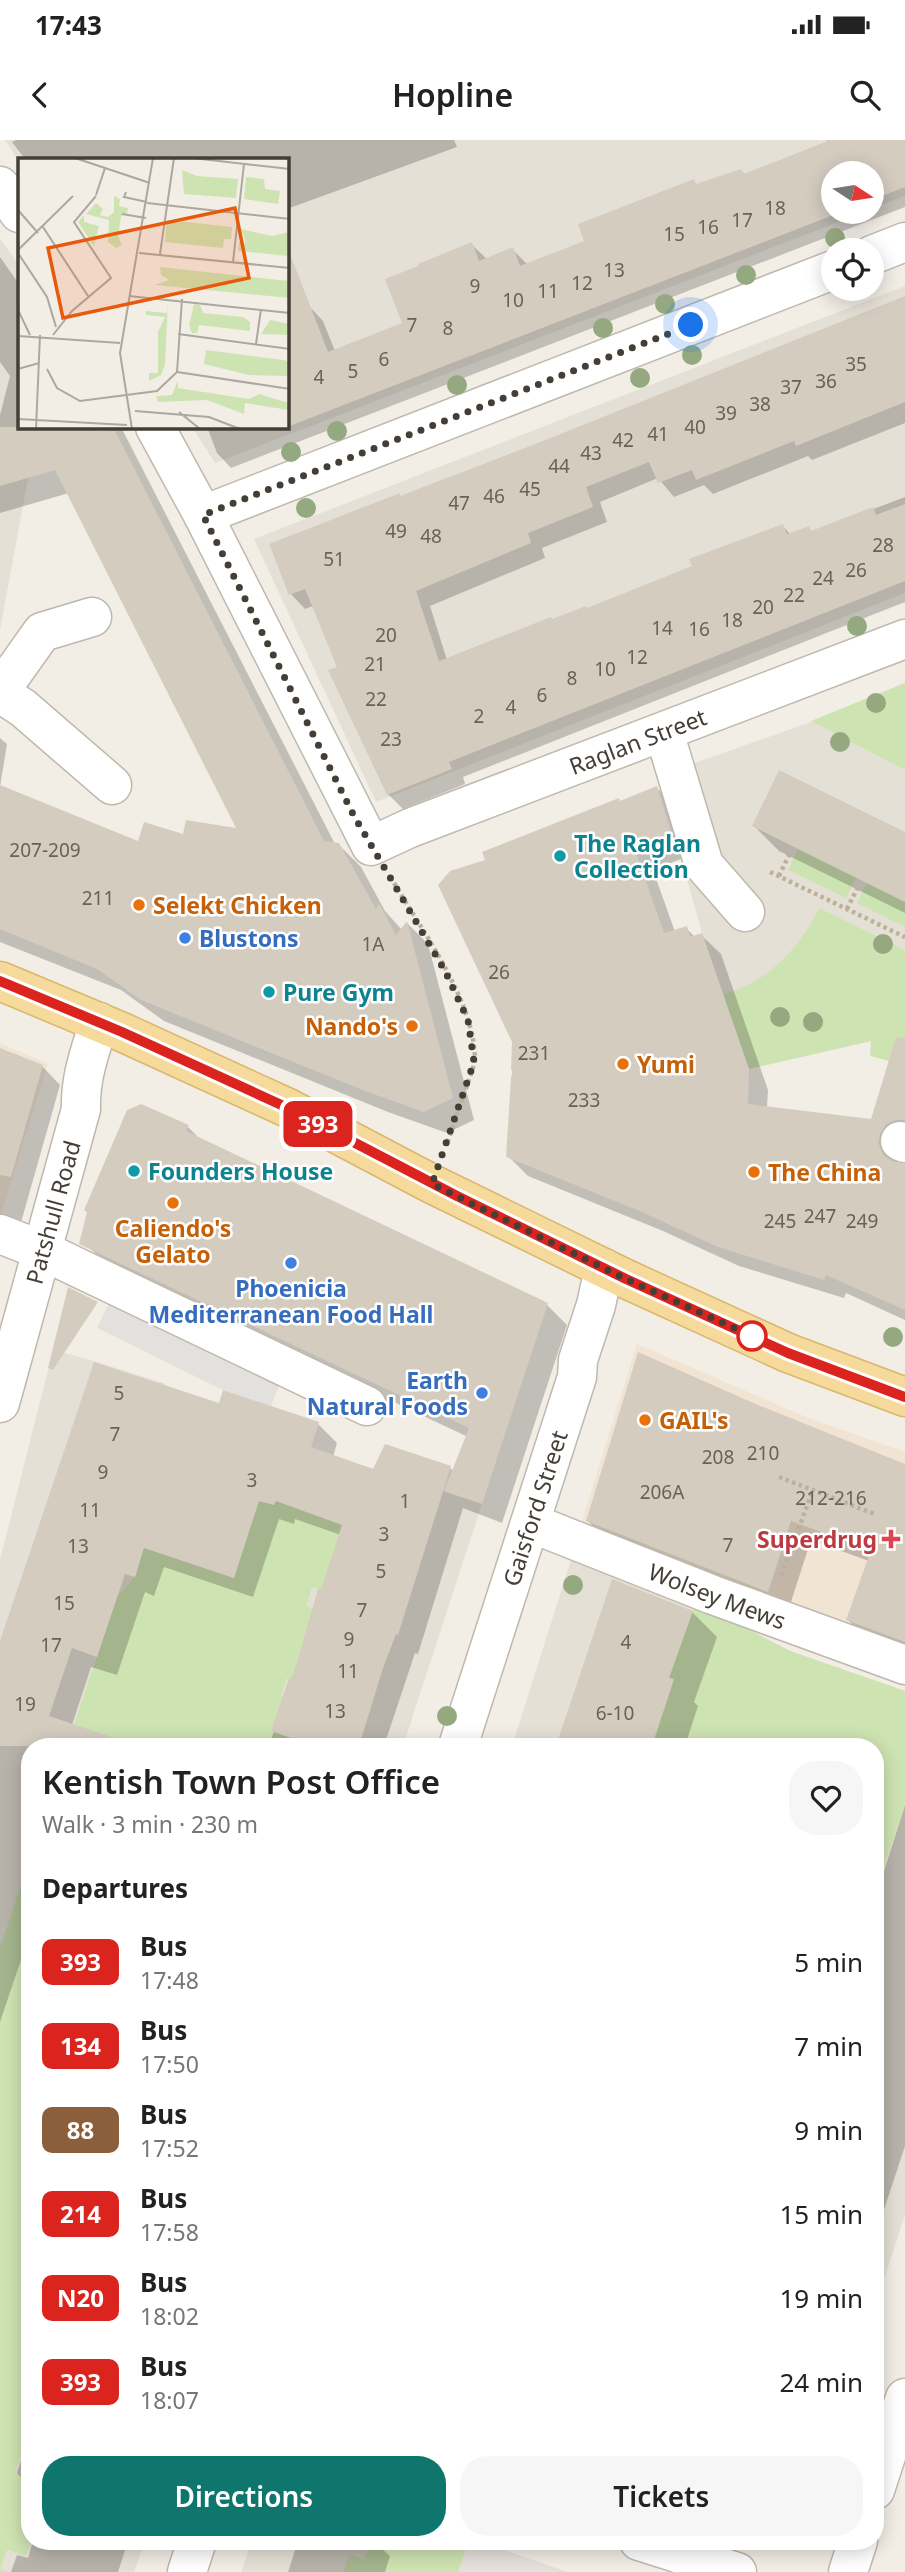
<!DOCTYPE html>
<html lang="en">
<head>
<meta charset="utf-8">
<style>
  body { margin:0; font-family:"Noto Sans",sans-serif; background:#f6f6f6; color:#222; height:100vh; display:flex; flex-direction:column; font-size:26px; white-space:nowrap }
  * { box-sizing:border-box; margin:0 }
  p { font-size:23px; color:#767676 }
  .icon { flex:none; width:38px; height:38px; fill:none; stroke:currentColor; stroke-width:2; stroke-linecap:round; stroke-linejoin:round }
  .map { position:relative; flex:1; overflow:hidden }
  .details { position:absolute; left:21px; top:1598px; width:863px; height:812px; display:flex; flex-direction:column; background:#fff; border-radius:28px; box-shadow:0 4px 18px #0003 }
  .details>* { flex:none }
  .badge { padding:0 14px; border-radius:10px; font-size:24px; line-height:46px }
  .needle { width:46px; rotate:102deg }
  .buttons { position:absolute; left:821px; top:21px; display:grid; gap:14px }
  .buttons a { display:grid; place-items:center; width:63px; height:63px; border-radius:50%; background:#fff; box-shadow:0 4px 18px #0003; font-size:35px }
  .you { position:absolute; width:35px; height:35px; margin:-18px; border:5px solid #fff; border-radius:50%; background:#1a73e8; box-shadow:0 0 0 10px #1a73e833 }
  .map>.badge { position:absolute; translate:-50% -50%; box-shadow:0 0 0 4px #fff }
  h2 { padding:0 21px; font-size:26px; line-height:63px }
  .round { display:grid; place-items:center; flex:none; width:74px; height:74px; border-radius:28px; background:#f6f6f6 }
  .head { display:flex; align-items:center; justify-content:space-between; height:119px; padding:0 21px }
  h1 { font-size:33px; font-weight:600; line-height:52px }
  .button { display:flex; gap:14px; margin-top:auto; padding:14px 21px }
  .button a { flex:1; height:80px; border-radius:28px; background:#0f766e; color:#fff; font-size:28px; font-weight:600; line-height:80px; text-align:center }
  .button a+a { background:#f6f6f6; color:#222 }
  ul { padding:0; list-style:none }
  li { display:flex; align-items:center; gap:21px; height:84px; padding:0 21px }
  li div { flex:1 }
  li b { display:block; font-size:26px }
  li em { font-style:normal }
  li .badge { min-width:77px; font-weight:700; text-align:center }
  .status { display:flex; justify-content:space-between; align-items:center; height:49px; padding:0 35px; background:#fff; direction:ltr }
  .status svg { height:19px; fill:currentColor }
  header { display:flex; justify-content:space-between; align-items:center; height:91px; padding:0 21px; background:#fff; font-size:32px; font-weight:600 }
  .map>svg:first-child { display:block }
  .residential { fill:#e5e0d5 }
  .commercial { fill:#f2e4d3 }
  .industrial { fill:#e4e0db }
  .green { fill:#cee3b2 }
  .parking { fill:#e3e1de }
  .shadow { fill:#0003; fill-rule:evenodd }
  .building { fill:#d5ccc0 }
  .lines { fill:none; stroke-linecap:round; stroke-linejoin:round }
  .minor-casing { stroke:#bfb8ad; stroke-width:41 }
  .major-casing { stroke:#d9b76d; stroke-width:41 }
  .path { stroke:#bdb19c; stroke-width:4.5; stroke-dasharray:3.5 3.5; stroke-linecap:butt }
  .minor { stroke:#fff; stroke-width:38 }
  .major { stroke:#f5da9c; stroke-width:38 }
  .tree { fill:#95a981 }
  .line-casing { stroke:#fff; stroke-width:16 }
  .line { stroke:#dc241f; stroke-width:10 }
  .walk { stroke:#443e36; stroke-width:7; stroke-dasharray:0 12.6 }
  .culture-dot { fill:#0f9aa8; stroke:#fff; stroke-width:2.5 }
  .food-dot { fill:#e8710a; stroke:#fff; stroke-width:2.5 }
  .shop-dot { fill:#3f7fe0; stroke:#fff; stroke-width:2.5 }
  .stop-dot { fill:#fff; stroke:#dc241f; stroke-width:3.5 }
  .health-dot { fill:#e0444e; stroke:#fff; stroke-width:2.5 }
  .labels { text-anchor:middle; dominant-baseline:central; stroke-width:5; stroke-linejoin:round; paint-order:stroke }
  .number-label { font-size:19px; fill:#686258 }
  .street-label { font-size:23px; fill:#443e36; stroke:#fff }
  .culture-label { font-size:23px; font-weight:bold; fill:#0d838f; stroke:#fff; text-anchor:start }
  .food-label { font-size:23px; font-weight:bold; fill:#c56008; stroke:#fff; text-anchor:start }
  .shop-label { font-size:23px; font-weight:bold; fill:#366cbe; stroke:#fff; text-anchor:start }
  .health-label { font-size:23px; font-weight:bold; fill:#be3a42; stroke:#fff; text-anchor:end }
  .inset-road { fill:none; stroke:#aca8a0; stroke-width:2 }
  .view { fill:#e8590c; fill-opacity:0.15; stroke:#e8590c; stroke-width:3.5 }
  .inset-edge { fill:none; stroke:#443e36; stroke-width:3.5 }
</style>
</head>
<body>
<div class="status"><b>17:43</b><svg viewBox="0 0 49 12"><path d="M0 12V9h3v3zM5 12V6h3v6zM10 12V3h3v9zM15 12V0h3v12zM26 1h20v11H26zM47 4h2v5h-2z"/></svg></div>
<header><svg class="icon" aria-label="back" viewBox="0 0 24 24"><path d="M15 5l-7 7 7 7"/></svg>Hopline<svg class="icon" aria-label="search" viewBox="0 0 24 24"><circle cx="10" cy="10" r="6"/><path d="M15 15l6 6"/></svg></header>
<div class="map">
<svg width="905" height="2432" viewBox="0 0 905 2432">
  <rect width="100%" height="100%" fill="#f2eee6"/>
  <path class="residential" d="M5,0H905V56L872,69V33H833V72H864L215,323L192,287H287V19H19V22Z
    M0,99L19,125V287L40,297L27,344L0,490Z
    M905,146V453L376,662L254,399Z
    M905,543V925L871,901L749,929L702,793L658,636L811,582Z
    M53,1210L94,1221L163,1243L267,1335L366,1326L482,1364L403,1606H30V2401H145L134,2432H0V1420Z
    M571,1420L696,1462L790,1511L905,1551V2075L875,2167V1606H512Z
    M252,2401H478L568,2432H241Z"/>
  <path class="commercial" d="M0,903L48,924L0,1077Z
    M637,1204L806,1277L905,1312V1509L580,1387Z"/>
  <path class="industrial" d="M469,2401H479L562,2431L458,2432Z"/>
  <path class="green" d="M905,543V630L811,581Z
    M798,709L856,738L846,758L788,730Z
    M867,743L905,762V787L857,763Z
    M819,768L905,810V925L870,916L871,901L749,929L723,854C767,843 800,808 819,768Z
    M157,1243H163L181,1269L180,1420L233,1438L267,1335L336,1322L366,1326L342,1385L336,1454L312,1447L306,1466L332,1475L302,1503L297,1521L315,1526L309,1544L287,1538L281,1556L303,1563L271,1591L291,1598L288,1606H67L117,1456L135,1437L141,1416Z
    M696,1462L790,1511L905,1551V1664L875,1753V1606H652L674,1540L651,1532L688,1483Z
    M30,1719V2298L27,2297L15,2333L30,2338L31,2401L26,2416L7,2410L0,2429L11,2432H0V1807Z
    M371,2401H469L458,2432H344L349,2415L364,2419Z"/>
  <path class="parking" d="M111,1159L282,1239L271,1266L223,1250L97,1188Z"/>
  <path class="shadow" d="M16,0H454L457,7L287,69V19H25L12,2Z
    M827,0H905V67L231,328L217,313L207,287H287V153L309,166L323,181L335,211L404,184L471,104L487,119L512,109L527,124L586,102L693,41L698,46L741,31L746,35L828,3ZM833,33H872V72H833Z
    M0,117L19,144V287H121L335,704L339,705L361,727L385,771L402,790L407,783L428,804L474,980L447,993L388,972L164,881L121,850L0,802V598L7,604L0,647L139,703L239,690L69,353L0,373V275L10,236L0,222Z
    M905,159V283L812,320L808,316L713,354L704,345L674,357L658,338L600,362L607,382L542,408L545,418L430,466L447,520L588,470L694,427L783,386L791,395L808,388L813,392L905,357V462L463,637L465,644L403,669L388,654L313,466L305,469L291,454L272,405L399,355L402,357Z
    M657,648L676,667L691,715L653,730L675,792L686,788L695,797L701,795L721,814L768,950L767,968L872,981L905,951V1005L898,1013L897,1025L905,1026V1180L846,1153L844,1158L739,1126L663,1091L528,1036L508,1016L514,901L488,721Z
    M754,686L905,694V773L779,711Z
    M0,910L42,926L60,945L20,1086L0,1079Z
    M141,966L188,987L200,999L547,1165L567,1185L502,1383L463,1368L418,1514L415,1513L384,1606H269L341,1395L295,1379L294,1384L279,1379L253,1457L164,1427L154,1456L145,1452L117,1535L91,1527L72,1585L93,1606H30V1793L0,1882V1505L220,1265L318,1284L337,1303L333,1317L374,1331L450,1328L454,1332L468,1297L118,1132L102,1120L82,1100Z
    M757,1266L905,1326V1513L868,1500L848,1480L869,1421L811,1400L788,1471L608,1401L588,1381Z
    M613,1441L692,1472L717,1497L694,1562L698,1566L685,1606H558Z
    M905,1665V2006L875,2097V1760Z
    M28,2299L30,2300V2346L17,2333Z
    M33,2401H128L118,2432H11L17,2415L28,2418Z
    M298,2401H383L381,2408L390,2416L385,2432H288Z"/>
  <path class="building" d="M830,0H905V47L872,60V33H833V72H841L287,287V114H290L328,212L402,183L385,139L418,126V124L472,102L479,121L513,107L520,126L584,101L578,84L694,39L696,44L741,29L744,34Z
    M905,156V262L796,306L794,301L696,340L692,330L658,343L649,322L586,347L593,367L528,393L531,403L416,451L439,521L551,477L552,479L586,466L587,468L692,426L689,419L783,384L787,394L809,386L811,391L873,367L876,375L905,364V441L449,622L452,629L387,655L328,530L337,527L305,449L289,455L269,404L400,353V356L533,305Z
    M0,287H113L324,701L339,703L376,769L379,763L396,795L407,781L453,958L424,972L365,951L141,860L97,829L0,789V645L138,701L144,682L183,694L186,680L236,688L55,330L0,346Z
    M779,630L905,692V762L752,686Z
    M657,646L672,695L635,710L664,793L687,786L690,797L702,793L749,929L748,964L871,979L896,897L905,898V980H896L886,984L880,994L878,1003L883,1015L892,1021L905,1024V1170L826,1135L824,1140L718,1107L642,1072L506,1017L511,938L513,929L511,930L512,902L438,745L450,731L485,720L482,712L619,658L620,661Z
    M0,908L43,925L11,1037L0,1035Z
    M141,964L189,985L186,991L548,1163L482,1364L444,1351L469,1288L79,1104L87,1072L84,1070L127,970Z
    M68,1147L98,1162L53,1230L48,1228Z
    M638,1212L758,1265L905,1324V1502L846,1480L871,1410L791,1381L768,1452L586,1381Z
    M94,1222L219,1263L223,1250L319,1282L311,1307L373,1329L385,1304L451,1326L398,1495L396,1494L383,1528L359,1606H288L291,1598L271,1591L289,1538L292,1539L318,1449H321L342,1385L276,1361L274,1365L259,1361L234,1438L144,1408L135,1437L125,1434L97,1517L72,1508L49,1576L120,1600L119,1606H0V1501Z
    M612,1439L693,1471L669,1538L674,1539L652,1606H556Z"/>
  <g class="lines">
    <defs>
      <g id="minor">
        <path d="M0,46L19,73"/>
        <path d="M872,115L905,102"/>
        <path id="s1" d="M155,287L203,375L371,706L410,688L905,499"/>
        <path d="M203,375L833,130"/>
        <path d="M0,551L42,492L92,477"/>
        <path d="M0,553L23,568L112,645"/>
        <path d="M664,592L704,725L745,772"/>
        <path d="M900,1001L905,1003"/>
        <path d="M0,1094L41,1110L367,1266"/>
        <path id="s2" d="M0,1263L81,969C80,937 90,912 99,882"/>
        <path id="s3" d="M531,1383L713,1455L905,1525"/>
        <path id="s4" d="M458,1606L577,1237L578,1220L596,1165L604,1128"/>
        <path d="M875,2350L905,2258"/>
        <path d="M639,2401L737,2432"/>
        <path d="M187,2432L197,2401"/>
        <path d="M848,2432L858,2401"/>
      </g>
      <path id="major" d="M0,841L122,892L288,968L432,1044L626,1139L788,1213L905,1257"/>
    </defs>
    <use href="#minor" class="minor-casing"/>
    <use href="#major" class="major-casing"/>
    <path class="path" d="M770,732L905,797
      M779,736L790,713
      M394,743C423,792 476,863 475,922L447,1004
      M847,769L859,745
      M779,1337L877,1375
      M781,1435L813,1350"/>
    <use href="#minor" class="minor"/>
    <use href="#major" class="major"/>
  </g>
  <g class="tree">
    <circle cx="835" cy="98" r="10"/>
    <circle cx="746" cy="135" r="10"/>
    <circle cx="665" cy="164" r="10"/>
    <circle cx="603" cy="188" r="10"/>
    <circle cx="692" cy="215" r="10"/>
    <circle cx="640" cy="238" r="10"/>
    <circle cx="457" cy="245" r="10"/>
    <circle cx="337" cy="291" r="10"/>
    <circle cx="291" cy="312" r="10"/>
    <circle cx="306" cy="368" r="10"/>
    <circle cx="857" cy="486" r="10"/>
    <circle cx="876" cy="563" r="10"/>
    <circle cx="840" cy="602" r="10"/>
    <circle cx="883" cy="804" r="10"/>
    <circle cx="780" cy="877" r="10"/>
    <circle cx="813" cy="882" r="10"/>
    <circle cx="893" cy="1197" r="10"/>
    <circle cx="573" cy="1445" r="10"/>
    <circle cx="447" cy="1576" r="10"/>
  </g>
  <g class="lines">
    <defs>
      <path id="line" d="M0,841L122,892L288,968L457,1056L626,1139L788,1213L905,1257"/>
    </defs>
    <use href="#line" class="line-casing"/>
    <use href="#line" class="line"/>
    <path class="walk" d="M691,185L203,375L354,676L445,831L468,880L474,922L432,1044L626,1139L752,1196"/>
  </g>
  <g class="culture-dot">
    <circle cx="560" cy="716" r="7"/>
    <circle cx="269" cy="852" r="7"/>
    <circle cx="134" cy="1031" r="7"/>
  </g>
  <g class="food-dot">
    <circle cx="139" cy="765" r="7"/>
    <circle cx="412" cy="886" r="7"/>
    <circle cx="623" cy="924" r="7"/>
    <circle cx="754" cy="1032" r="7"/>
    <circle cx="173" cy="1063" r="7"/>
    <circle cx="645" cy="1280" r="7"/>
  </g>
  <g class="shop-dot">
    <circle cx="185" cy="798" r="7"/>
    <circle cx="291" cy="1123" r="7"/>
    <circle cx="482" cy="1253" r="7"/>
  </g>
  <circle class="stop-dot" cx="752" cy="1196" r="14"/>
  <path class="health-dot" d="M887.5 1388.5h7v7h7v7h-7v7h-7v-7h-7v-7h7z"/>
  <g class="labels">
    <g class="number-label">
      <text x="775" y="68">18</text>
      <text x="742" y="80">17</text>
      <text x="708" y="87">16</text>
      <text x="674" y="94">15</text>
      <text x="614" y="130">13</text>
      <text x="582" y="143">12</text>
      <text x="475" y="146">9</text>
      <text x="548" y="151">11</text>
      <text x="513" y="160">10</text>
      <text x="412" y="185">7</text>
      <text x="448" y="188">8</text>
      <text x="384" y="219">6</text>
      <text x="856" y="224">35</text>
      <text x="353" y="231">5</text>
      <text x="319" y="237">4</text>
      <text x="826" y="241">36</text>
      <text x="791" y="247">37</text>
      <text x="760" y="264">38</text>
      <text x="726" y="273">39</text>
      <text x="695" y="287">40</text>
      <text x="658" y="294">41</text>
      <text x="623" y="300">42</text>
      <text x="591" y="313">43</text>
      <text x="559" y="326">44</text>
      <text x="530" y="349">45</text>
      <text x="494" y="356">46</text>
      <text x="459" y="363">47</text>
      <text x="396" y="391">49</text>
      <text x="431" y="396">48</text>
      <text x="883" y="405">28</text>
      <text x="334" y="419">51</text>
      <text x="856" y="430">26</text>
      <text x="823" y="438">24</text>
      <text x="794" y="455">22</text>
      <text x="763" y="467">20</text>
      <text x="732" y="480">18</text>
      <text x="662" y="488">14</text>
      <text x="699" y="489">16</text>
      <text x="386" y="495">20</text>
      <text x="637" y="517">12</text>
      <text x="375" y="524">21</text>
      <text x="605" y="529">10</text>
      <text x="572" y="538">8</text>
      <text x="542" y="555">6</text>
      <text x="376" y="559">22</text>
      <text x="511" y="567">4</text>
      <text x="479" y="576">2</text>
      <text x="391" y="599">23</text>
      <text x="45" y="710">207-209</text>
      <text x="98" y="758">211</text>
      <text x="373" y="804">1A</text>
      <text x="499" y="832">26</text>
      <text x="534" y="913">231</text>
      <text x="584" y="960">233</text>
      <text x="820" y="1076">247</text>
      <text x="780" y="1081">245</text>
      <text x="862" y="1081">249</text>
      <text x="119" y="1253">5</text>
      <text x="115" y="1294">7</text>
      <text x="763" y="1313">210</text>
      <text x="718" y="1317">208</text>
      <text x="103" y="1332">9</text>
      <text x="252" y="1340">3</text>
      <text x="662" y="1352">206A</text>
      <text x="831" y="1358">212-216</text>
      <text x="405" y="1361">1</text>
      <text x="90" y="1370">11</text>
      <text x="384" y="1394">3</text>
      <text x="728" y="1405">7</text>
      <text x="78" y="1406">13</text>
      <text x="381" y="1431">5</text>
      <text x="64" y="1463">15</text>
      <text x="362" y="1470">7</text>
      <text x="349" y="1499">9</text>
      <text x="626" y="1502">4</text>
      <text x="51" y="1505">17</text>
      <text x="348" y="1531">11</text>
      <text x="25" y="1564">19</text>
      <text x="335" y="1571">13</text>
      <text x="615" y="1573">6-10</text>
    </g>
    <g class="street-label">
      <text stroke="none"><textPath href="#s1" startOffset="758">Raglan Street</textPath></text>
      <text stroke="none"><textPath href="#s2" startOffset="198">Patshull Road</textPath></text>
      <text stroke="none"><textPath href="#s4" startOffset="250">Gaisford Street</textPath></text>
      <text stroke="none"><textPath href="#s3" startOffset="200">Wolsey Mews</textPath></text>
    </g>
    <g class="culture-label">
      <text x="574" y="703">The Raglan<tspan x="574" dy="26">Collection</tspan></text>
      <text x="283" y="852">Pure Gym</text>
      <text x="148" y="1031">Founders House</text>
    </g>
    <g class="food-label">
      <text x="153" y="765">Selekt Chicken</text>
      <text x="398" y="886" text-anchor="end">Nando's</text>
      <text x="637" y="924">Yumi</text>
      <text x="768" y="1032">The China</text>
      <text x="173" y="1088" text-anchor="middle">Caliendo's<tspan x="173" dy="26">Gelato</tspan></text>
      <text x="659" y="1280">GAIL's</text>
    </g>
    <g class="shop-label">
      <text x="199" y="798">Blustons</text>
      <text x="291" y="1148" text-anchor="middle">Phoenicia<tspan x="291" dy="26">Mediterranean Food Hall</tspan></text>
      <text x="468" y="1240" text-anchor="end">Earth<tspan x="468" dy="26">Natural Foods</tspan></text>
    </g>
    <g class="health-label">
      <text x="877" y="1399">Superdrug</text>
    </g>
  </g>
  <g transform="translate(18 18)">
    <rect width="271" height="271" fill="#f2eee6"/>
    <path d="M164,12L179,18L220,21L218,40L166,36ZM228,19L246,21L247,31L262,33L260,46L226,41ZM96,38L102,41L101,48L110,50L109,56L103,58L100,78L104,87L98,90L90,84L91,62L68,56L78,45L85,51L82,57L90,59L96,54ZM66,57V64L81,68L76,88L60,64ZM149,62L214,69L213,81H206L205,90L147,84ZM223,71L254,78L271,74V98L220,93L221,84L228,85ZM142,109L271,123V140L137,127L151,122L143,117ZM150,143L147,206L143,217L131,223V215H140V174L147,159L128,157V153L149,155ZM176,146L182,147L185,155L225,159L232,164V173L181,167L179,175H174L171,167ZM252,162L271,166V177L243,176ZM188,192L266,202L271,204V218L231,217L186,206ZM160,222V230L231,241L241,236L271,245V252L227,245L226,256L189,242L140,244L138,238L154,237Z" fill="#cee3b2"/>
    <path class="inset-road" d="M57,0L132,25M174,0L272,11M108,34L106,39L129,44M78,37L87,10M129,45L272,61M0,52L20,75M104,56L128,60M25,69L70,138M0,92L55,38M0,95L29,139L38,169M121,95L272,110M142,96L156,0M215,104L226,6M111,138L272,155M0,152L12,177M160,176L272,191M35,177L54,153L93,120L56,64L78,38M0,178L102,185M238,186L243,151M0,211L21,205M29,211L39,230L62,243L139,233L159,214M159,214L272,231M159,214L164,141M117,253L191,259L222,271M161,254L182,271M0,261L109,267M18,271L22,177M114,271L102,195L135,0"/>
    <path class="view" d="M217,50L231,120L45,160L30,90Z"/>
    <rect width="271" height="271" class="inset-edge"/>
  </g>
</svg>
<div class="buttons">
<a><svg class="needle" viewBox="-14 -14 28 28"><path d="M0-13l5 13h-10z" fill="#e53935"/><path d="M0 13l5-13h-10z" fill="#767676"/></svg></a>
<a><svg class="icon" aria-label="locate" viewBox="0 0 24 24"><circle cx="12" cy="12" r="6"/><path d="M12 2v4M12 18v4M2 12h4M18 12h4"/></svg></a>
</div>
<div class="you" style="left:691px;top:185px"></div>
<b class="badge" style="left:318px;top:984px;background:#dc241f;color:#fff">393</b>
<section class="details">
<div class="head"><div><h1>Kentish Town Post Office</h1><p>Walk · 3 min · 230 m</p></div><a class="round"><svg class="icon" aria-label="heart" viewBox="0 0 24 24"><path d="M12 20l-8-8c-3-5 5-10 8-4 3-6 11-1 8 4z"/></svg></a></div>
<h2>Departures</h2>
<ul>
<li><span class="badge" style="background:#dc241f;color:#fff">393</span><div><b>Bus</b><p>17:48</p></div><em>5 min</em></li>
<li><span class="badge" style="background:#dc241f;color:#fff">134</span><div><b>Bus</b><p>17:50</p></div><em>7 min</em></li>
<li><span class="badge" style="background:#8b5e3c;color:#fff">88</span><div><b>Bus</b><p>17:52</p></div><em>9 min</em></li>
<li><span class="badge" style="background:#dc241f;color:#fff">214</span><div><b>Bus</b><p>17:58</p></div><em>15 min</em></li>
<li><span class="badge" style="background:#dc241f;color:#fff">N20</span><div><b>Bus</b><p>18:02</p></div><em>19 min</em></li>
<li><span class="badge" style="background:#dc241f;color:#fff">393</span><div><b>Bus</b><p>18:07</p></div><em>24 min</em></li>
</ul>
<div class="button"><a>Directions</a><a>Tickets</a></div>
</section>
</div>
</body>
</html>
